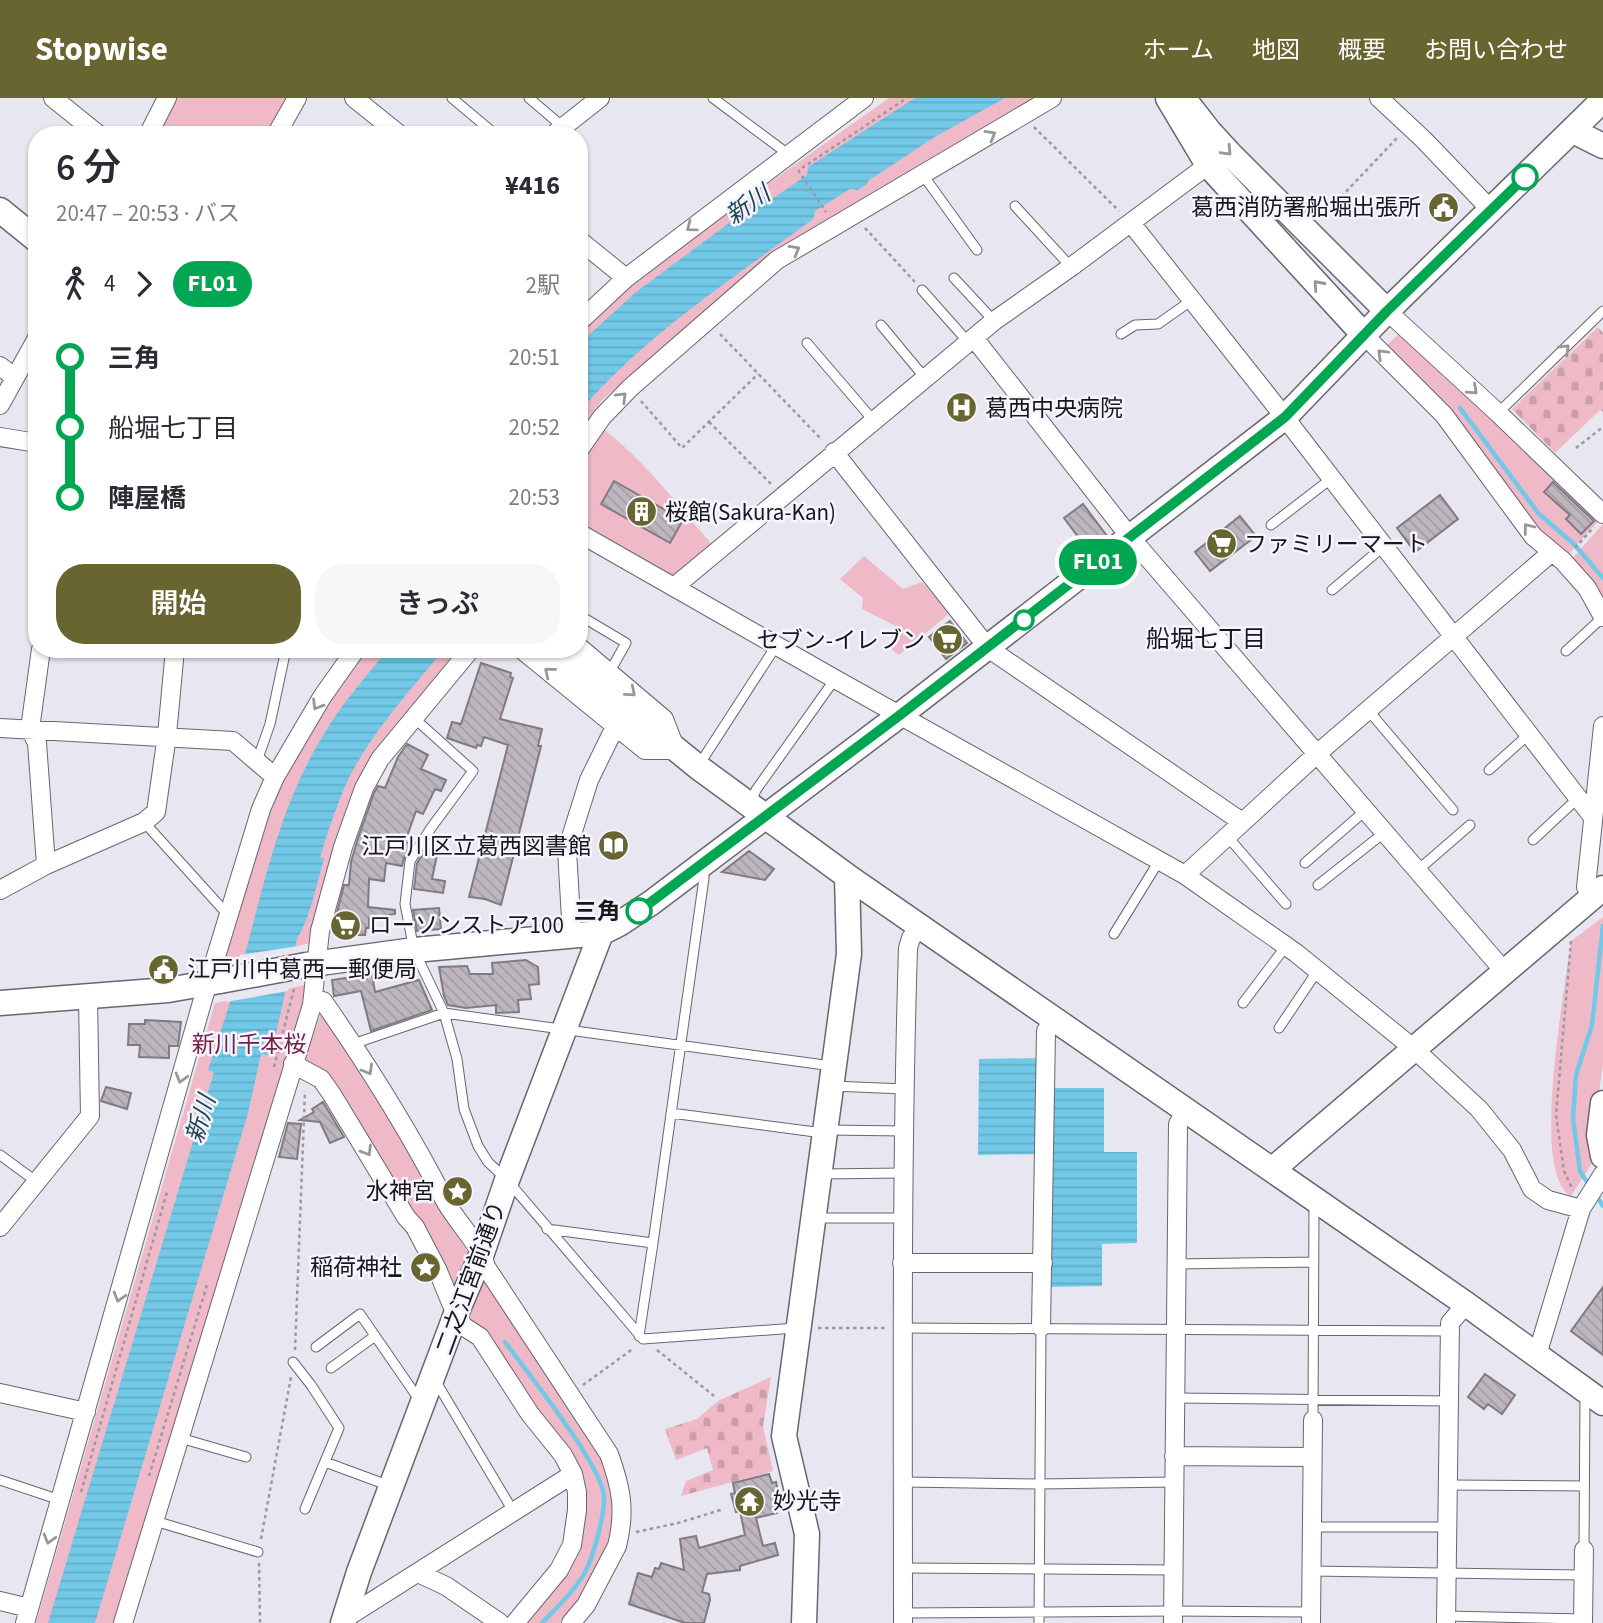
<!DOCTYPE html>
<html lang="ja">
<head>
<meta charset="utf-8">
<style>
  body { margin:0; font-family:"Source Sans 3","Noto Sans JP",sans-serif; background:#f7f7f7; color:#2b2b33; height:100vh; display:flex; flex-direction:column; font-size:26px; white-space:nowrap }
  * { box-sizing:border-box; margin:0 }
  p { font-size:23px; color:#7c7c81 }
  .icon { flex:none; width:38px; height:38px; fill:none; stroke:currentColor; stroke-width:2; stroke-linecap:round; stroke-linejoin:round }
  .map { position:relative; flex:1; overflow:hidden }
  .sheet { position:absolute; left:28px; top:28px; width:560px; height:532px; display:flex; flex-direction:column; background:#fff; border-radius:28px; box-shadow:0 2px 5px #0004 }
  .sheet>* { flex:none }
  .badge { padding:0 14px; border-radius:23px; font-size:24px; line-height:46px }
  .map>.badge { position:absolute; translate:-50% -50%; box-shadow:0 0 0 4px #fff }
  .legs { display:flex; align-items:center; gap:10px; height:77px; padding:0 28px; font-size:23px }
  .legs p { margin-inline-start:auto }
  .head { display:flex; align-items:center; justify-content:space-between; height:119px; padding:0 28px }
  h1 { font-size:38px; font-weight:600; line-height:52px }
  .cta { display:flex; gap:14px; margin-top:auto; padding:14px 28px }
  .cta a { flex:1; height:80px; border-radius:28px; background:#696531; color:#fff; font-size:28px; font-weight:600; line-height:80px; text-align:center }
  .cta a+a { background:#f7f7f7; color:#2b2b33 }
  ul { padding:0 28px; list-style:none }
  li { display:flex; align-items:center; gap:24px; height:70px; font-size:26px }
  li i { display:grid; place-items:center; width:10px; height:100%; margin:0 9px; background:currentColor }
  li i::after { content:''; width:18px; height:18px; margin:-9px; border:5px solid; border-radius:50%; background:#fff }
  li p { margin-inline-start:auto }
  li:first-child i { background:linear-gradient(#0000 50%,currentColor 0) }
  li:last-child i { background:linear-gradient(currentColor 50%,#0000 0) }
  header { display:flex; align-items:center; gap:42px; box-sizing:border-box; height:98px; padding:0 35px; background:#696531; color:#fff }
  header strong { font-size:33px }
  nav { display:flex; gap:38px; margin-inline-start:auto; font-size:24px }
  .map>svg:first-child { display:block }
  .cemetery { fill:url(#cemetery-stones) }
  .park { fill:#efb9c7 }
  .water { fill:url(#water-rules) }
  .pier { fill:#e8e6f1 }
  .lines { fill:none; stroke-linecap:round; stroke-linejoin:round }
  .stream { stroke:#72c9e7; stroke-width:4.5 }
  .building { fill:url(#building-back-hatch); stroke:#827a81; stroke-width:2 }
  .lane-casing { stroke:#686670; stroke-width:11 }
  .street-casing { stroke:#686670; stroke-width:20 }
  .secondary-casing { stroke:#686670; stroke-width:27 }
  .path { stroke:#9a98a0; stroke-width:2.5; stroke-dasharray:3.5 3.5; stroke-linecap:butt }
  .lane { stroke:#fff; stroke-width:9 }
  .street { stroke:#fff; stroke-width:18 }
  .secondary { stroke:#fff; stroke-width:24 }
  .secondary-bridge-casing { stroke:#686670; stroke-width:27; stroke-linecap:butt }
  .secondary-bridge { stroke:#fff; stroke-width:24 }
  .oneway { stroke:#979798 }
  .line-1-casing { stroke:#fff; stroke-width:16 }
  .line-1 { stroke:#00a651; stroke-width:10 }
  .stop-1-dot { fill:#fff; stroke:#00a651; stroke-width:3.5 }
  .labels { text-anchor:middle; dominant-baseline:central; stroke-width:5; stroke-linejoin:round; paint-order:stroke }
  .poi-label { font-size:23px; fill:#17171a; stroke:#f5f4ff; text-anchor:start }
  .stop-label { font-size:23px; font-weight:bold; fill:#17171a; stroke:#f5f4ff; text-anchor:end }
  .park-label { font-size:23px; fill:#751e40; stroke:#f5f4ff }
  .street-label { font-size:23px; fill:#17171a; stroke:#f5f4ff }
  .water-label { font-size:24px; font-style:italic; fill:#1e4552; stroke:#f5f4ff }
  .neighbourhood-label { font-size:24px; fill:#17171a; stroke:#f5f4ff }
</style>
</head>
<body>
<header>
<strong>Stopwise</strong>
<nav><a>ホーム</a><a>地図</a><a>概要</a><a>お問い合わせ</a></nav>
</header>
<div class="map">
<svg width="1603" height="1525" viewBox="0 0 1603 1525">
  <defs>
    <pattern id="cemetery-stones" width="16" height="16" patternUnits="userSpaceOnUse" patternTransform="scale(1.75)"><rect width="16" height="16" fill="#efb9c7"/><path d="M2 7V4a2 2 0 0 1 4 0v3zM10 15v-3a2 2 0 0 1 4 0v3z" fill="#cc9eaa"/></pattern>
    <pattern id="water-rules" width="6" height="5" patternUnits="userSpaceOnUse" patternTransform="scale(1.75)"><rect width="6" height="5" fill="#72c9e7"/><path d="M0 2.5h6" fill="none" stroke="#62acc6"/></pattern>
    <pattern id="building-back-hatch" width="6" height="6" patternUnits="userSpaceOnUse" patternTransform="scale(1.75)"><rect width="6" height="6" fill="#beb6be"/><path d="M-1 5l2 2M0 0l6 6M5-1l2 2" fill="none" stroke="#a39ca3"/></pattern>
  </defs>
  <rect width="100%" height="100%" fill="#e8e6f1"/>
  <path class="cemetery" d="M1598,229L1603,235V314L1600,312L1555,355L1512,311Z
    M771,1279L763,1328L773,1373L681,1398L686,1383L713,1372L707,1350L676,1362L665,1331L697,1321L718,1303Z"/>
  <path class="park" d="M177,0H288L267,37H157Z
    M889,0H1037L773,159L603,301L579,333V231L631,183Z
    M1402,233L1600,421L1567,458L1527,420L1438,301L1415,275L1386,248Z
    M597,326C643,360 676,405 713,448L669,480L579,432V356Z
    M1603,426V500L1571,462Z
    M864,458L903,491L922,484L950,515L899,557L891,551L898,537L894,527L862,511L863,500L840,481Z
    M362,551H458L364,669L310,845L220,867L281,680Z
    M1603,819V967L1593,1033L1596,1059L1571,1098C1529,1076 1566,887 1571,843Z
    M305,887L310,900L118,1525H36L215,905Z
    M322,914L436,1097L435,1101L522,1241L565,1299L601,1359L612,1385L614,1434L582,1500L560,1525H524L561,1480L580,1386L302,964Z"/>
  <path class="water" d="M915,0H1005L933,40L868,83L867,86L858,92L850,91L815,113L813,121C732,181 645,237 579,314V246L636,194L764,99L772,101L807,77L808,69Z
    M388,551H444C411,592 374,631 350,678C337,704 329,732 320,759L324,761C316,787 311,818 297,841L271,958L261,956L248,1015L95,1525H48L214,974L208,972C223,925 240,878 252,830C269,763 287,695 324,636C342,605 366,579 388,551Z
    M1040,960L1039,1056L978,1057L979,961Z
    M1050,990H1104V1054H1137V1145L1102,1146V1188L1046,1189Z"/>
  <path class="pier" d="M299,848L288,893L226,904L240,857Z"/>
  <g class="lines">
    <path class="stream" d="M1460,310L1539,416L1574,446L1603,480
      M1589,1087L1580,1073L1573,1020L1576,977L1592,927L1603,828
      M1596,1097L1603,1108
      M505,1244C527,1274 601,1366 604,1398C605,1416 593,1461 584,1476C574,1494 556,1510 542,1525"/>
  </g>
  <path class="building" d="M614,383L683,422L670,445L601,406Z
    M1553,384L1594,423L1581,436L1566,421L1570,417L1544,394Z
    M1440,397L1458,421L1415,454L1397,430Z
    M1083,406L1107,438L1088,452L1064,420Z
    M1240,418L1256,438L1210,473L1195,454Z
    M950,523L967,545L946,561L929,539Z
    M481,565L511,575L510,579L513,580L500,621L542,631L538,648H541L501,807L485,801L469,799L508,647L484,639L481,648L477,647L476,650L447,640L452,624L461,626Z
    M407,646L428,657L421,671L446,682L441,693L435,691L423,716L416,713L405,744L412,746L404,760L402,768L386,765L384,783L369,781L368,809L395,812V816L369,820V830H366L365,837H339L336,818L344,787H349L351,764L358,740L374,695L378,688L385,690L398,659Z
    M427,750L438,752L432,781L445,783L443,795L414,791L417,765Z
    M749,753L774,771L765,782L722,774Z
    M439,810L441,831L417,833L413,812Z
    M526,862L538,869L539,886L529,887L531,901L518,902L519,914L496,915V907L466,910L448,907L444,898L439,869L467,868L470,876H493L492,865Z
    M372,876L375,894L419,882L432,912L371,933L361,893L334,898L332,882Z
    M145,922L181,924L178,948H169V960L139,959L140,947H128L129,926H145Z
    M106,989L131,995L127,1011L101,1003Z
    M323,1004L344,1039L330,1045L320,1024L300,1022L314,1014L312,1011Z
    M288,1025L301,1026L297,1061L279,1059Z
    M1603,1189V1257L1571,1233Z
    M1485,1276L1515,1297L1502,1316L1488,1306L1484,1311L1468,1299Z
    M769,1376L772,1385L776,1384L780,1403L775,1405L777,1415L756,1420L763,1448L775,1445L778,1457L740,1468V1472L707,1476L702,1494L709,1496L710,1502L704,1525H685L629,1506L638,1475L652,1479L655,1470L659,1471L661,1465L684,1472L680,1441L696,1438L699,1450L745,1437L740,1413L736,1414L731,1396L735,1395L733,1385Z"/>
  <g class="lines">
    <defs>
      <path id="lane" d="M452,0L496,37
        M529,0L563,29
        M713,0L788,56
        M923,77L977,152
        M1015,108L1071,169
        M954,180L994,223
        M922,192L969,245
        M881,227L925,280
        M1121,236L1135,227L1158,226L1192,202
        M807,245L873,322
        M1498,315L1603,213
        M1271,427L1332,380
        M1332,492L1384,448
        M579,517L626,545L609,575
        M1566,553L1603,519
        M1368,612L1453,712
        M414,620L473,673L431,730L410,763L405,806L414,852L444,915L457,961L464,1011L478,1048L488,1064L507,1082L643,1241L796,1230
        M257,663L270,626L286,551
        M699,667L776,548
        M1489,672L1529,636
        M751,704L756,692L835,581
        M144,724L228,817
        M1227,738L1286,806
        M1533,742L1578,700
        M1305,765L1366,712
        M1418,772L1470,727
        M1318,787L1385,734
        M1114,836L1159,763
        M1243,905L1286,848
        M1279,930L1318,872
        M353,946L444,915L832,968
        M832,988L904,991
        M671,1015L823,1035
        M828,1032L903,1033
        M0,1057L37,1084
        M821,1076L903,1075
        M817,1120H903
        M547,1131L653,1145L704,780L703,769
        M1176,1166L1314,1164
        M902,1230L1450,1233
        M639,1238L653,1145
        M316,1249L360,1216L420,1303
        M293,1264L311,1287L339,1330L305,1411
        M331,1270L375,1238
        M435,1282L513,1413
        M1175,1300L1449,1303
        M1313,1322L1314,1106
        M180,1340L246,1359
        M325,1364L390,1388
        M0,1382L60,1402
        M904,1384L1040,1386L1174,1384
        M1448,1387L1584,1388
        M155,1423L258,1454
        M1312,1429H1447
        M1584,1452L1585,1297
        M903,1470L1173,1472
        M1312,1473L1583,1477
        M903,1515L1173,1513L1311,1514
        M1446,1518L1583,1521
        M1039,1525L1041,1229"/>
      <path id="street" d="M53,0L99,37
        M354,0L400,37
        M1379,0L1424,42L1491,112
        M148,37L167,0
        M276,37L297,0
        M553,37L600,0
        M1131,125L1279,312L1592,718
        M579,142L626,180
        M1387,213L1498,315L1603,416
        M579,224L626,180L864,0
        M1364,237L1444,317L1533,438L1563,463L1587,490L1603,519
        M974,240L1130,439L1504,873
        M0,268L14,279
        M0,307L37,240
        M0,339L37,345
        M579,352L602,319L630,290L777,162L1052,0
        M834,354L988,550L1242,724
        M579,435L835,581L1185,777L1296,855L1413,950L1479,1011L1512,1052L1532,1091L1548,1102L1581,1111
        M674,489L994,223L1071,169L1208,67
        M41,551L30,631L37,645L46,767
        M521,551L645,652H676L664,621L579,549
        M0,630L233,643L275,679
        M1185,777L1318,655L1552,454
        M0,792L46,767L144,724L156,714L167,637L175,551
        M1593,799L1586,789L1603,628
        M572,838L567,752L589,682L615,629
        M313,901L323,903C367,966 409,1033 444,1101C456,1124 480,1145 486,1169L609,1356C621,1389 626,1412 617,1448L586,1507L571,1525
        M293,966L321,981L331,995L406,1119L415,1129L438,1173L451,1205L463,1228L480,1239L530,1316L563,1357L573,1376L577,1394V1412L572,1447L559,1472L515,1525
        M0,1129L90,1018L88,899
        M902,1165H1043
        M1041,1229L1046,933L1053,922
        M1537,1257L1581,1111L1603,1076
        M0,1295L86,1314
        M1174,1358L1312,1359
        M418,1475L446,1488L500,1525
        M0,1503L29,1510
        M341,1523L573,1376
        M25,1525L203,901L261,711L275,679L322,599L356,551
        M123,1525L312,907L320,833L343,749L364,690L380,661L471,551
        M903,1525C903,1300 901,1075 908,850L911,840L920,829
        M1173,1525L1178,1026L1186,1013
        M1311,1525L1313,1322
        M1446,1525L1450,1225L1466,1206
        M1583,1525L1584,1452"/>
      <path id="secondary" d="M1168,0L1208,67L1364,237
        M1184,1L1209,33L1231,57L1387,213
        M1573,33L1603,48
        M0,112L37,142
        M553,551L698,669L847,778L1466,1206L1603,1305
        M306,867L414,852L601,835L619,826L651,805L900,617L1285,319L1387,213L1603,2
        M0,905L168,892L220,883
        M1603,1005L1599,1037L1603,1058
        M1273,1071L1603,790
        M343,1525L359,1474L456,1216L482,1155L507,1082L601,835
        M804,1525L807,1436L784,1338L849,856L847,778"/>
    </defs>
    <use href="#lane" class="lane-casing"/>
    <use href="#street" class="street-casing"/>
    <use href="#secondary" class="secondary-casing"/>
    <path class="path" d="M1034,29L1119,113
      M802,70L907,0
      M798,72L826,114
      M1322,119L1397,40
      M865,130L915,184
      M720,236L822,342
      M641,303L682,350L758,276
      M709,324L771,386
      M1576,350L1603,329
      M1575,450L1594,429
      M1571,843L1556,1017L1564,1073L1573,1092
      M274,969L294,891
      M818,1230H885
      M295,1252L305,993
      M657,1252L714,1298
      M583,1287L634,1250
      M149,1378L207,1187
      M81,1394L167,1094
      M636,1434L678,1425L724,1411
      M261,1441L291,1279
      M259,1465L260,1525"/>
    <use href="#lane" class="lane"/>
    <use href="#street" class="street"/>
    <use href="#secondary" class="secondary"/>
    <defs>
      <path id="secondary-bridge" d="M220,883L306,867"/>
    </defs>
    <use href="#secondary-bridge" class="secondary-bridge-casing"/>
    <use href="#secondary-bridge" class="secondary-bridge"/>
  </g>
  <defs><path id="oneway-chevron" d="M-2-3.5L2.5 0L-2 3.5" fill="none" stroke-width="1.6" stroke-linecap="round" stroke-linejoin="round" transform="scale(1.75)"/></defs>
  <g class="oneway">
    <use href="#oneway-chevron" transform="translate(991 37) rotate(-30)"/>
    <use href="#oneway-chevron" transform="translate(1227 53) rotate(47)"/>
    <use href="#oneway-chevron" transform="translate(691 129) rotate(143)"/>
    <use href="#oneway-chevron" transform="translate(795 152) rotate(-30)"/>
    <use href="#oneway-chevron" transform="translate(1318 187) rotate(-132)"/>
    <use href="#oneway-chevron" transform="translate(1565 251) rotate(-44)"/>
    <use href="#oneway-chevron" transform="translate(1382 256) rotate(-135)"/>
    <use href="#oneway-chevron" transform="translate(1473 292) rotate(42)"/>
    <use href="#oneway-chevron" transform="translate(622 299) rotate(-45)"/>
    <use href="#oneway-chevron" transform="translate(1528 430) rotate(-128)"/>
    <use href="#oneway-chevron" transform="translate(549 574) rotate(-141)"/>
    <use href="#oneway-chevron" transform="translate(631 594) rotate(40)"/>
    <use href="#oneway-chevron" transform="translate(317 607) rotate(121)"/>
    <use href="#oneway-chevron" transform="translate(368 972) rotate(60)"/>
    <use href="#oneway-chevron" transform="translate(181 980) rotate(106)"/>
    <use href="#oneway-chevron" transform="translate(367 1053) rotate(59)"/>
    <use href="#oneway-chevron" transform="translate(119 1199) rotate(106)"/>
    <use href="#oneway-chevron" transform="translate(49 1441) rotate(106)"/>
  </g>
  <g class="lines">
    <defs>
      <path id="line-1" d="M639,813L900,617L1285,319L1387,213L1525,79"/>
    </defs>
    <use href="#line-1" class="line-1-casing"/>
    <use href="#line-1" class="line-1"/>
  </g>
  <defs>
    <symbol id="civic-disc" viewBox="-11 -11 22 22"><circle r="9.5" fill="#696531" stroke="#f5f4ff"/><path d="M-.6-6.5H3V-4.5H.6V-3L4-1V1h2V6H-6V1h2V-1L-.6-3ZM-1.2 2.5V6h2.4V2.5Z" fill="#fff"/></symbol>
    <symbol id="hospital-disc" viewBox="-11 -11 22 22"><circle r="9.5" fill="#696531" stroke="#f5f4ff"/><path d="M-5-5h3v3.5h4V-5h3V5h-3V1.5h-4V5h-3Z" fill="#fff"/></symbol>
    <symbol id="building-disc" viewBox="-11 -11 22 22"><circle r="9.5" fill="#696531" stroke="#f5f4ff"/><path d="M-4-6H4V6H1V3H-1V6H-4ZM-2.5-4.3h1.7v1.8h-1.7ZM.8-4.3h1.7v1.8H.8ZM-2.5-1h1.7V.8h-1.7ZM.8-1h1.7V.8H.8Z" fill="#fff"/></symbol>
    <symbol id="supermarket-disc" viewBox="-11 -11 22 22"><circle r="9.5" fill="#696531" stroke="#f5f4ff"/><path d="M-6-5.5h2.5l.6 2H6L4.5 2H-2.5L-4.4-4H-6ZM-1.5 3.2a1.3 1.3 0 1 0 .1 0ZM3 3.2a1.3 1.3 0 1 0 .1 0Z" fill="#fff"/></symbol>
    <symbol id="library-disc" viewBox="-11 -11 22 22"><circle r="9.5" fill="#696531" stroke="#f5f4ff"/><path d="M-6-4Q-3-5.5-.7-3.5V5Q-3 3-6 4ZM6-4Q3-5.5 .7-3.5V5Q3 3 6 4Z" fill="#fff"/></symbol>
    <symbol id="sight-disc" viewBox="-11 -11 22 22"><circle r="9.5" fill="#696531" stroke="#f5f4ff"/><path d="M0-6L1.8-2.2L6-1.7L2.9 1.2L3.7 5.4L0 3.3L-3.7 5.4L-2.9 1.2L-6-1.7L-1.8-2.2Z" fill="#fff"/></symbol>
    <symbol id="temple-disc" viewBox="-11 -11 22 22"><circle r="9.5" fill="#696531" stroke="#f5f4ff"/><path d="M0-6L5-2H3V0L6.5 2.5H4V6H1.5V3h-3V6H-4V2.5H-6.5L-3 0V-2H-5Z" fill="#fff"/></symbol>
  </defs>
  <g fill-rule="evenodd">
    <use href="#civic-disc" x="1426" y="92" width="35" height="35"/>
    <use href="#hospital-disc" x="944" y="292" width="35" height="35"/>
    <use href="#building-disc" x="624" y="396" width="35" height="35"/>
    <use href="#supermarket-disc" x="1204" y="428" width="35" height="35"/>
    <use href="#supermarket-disc" x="930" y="524" width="35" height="35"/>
    <use href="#library-disc" x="596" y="730" width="35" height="35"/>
    <use href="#supermarket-disc" x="328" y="810" width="35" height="35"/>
    <use href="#civic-disc" x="146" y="854" width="35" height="35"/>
    <use href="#sight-disc" x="440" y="1076" width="35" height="35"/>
    <use href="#sight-disc" x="408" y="1152" width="35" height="35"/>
    <use href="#temple-disc" x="732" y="1386" width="35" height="35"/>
  </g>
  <g class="stop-1-dot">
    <circle cx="1525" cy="79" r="12"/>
    <circle cx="1024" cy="522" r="9"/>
    <circle cx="639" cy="813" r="12"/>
  </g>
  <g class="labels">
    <g class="poi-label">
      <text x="1421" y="109" text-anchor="end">葛西消防署船堀出張所</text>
      <text x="985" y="310">葛西中央病院</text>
      <text x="665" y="414">桜館(Sakura-Kan)</text>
      <text x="1244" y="446">ファミリーマート</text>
      <text x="925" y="542" text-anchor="end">セブン-イレブン</text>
      <text x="591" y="748" text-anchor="end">江戸川区立葛西図書館</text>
      <text x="369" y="827">ローソンストア100</text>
      <text x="187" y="871">江戸川中葛西一郵便局</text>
      <text x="435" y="1093" text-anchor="end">水神宮</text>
      <text x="402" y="1169" text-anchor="end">稲荷神社</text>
      <text x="773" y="1403">妙光寺</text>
    </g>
    <g class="stop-label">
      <text x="620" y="813">三角</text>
    </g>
    <g class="park-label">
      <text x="249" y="946">新川千本桜</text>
    </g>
    <g class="street-label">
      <text transform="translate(471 1180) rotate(-70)">二之江宮前通り</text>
    </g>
    <g class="water-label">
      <text transform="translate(748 107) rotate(-35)">新川</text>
      <text transform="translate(201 1021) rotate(-73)">新川</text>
    </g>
    <g class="neighbourhood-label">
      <text x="1206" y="541">船堀七丁目</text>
    </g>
  </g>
</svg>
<b class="badge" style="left:1098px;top:464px;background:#00a651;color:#fff">FL01</b>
<section class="sheet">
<div class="head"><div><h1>6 分</h1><p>20:47 – 20:53 · バス</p></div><b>¥416</b></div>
<div class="legs"><svg class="icon" aria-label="walk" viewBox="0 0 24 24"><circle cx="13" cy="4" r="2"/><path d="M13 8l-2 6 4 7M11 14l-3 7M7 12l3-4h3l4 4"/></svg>4<svg class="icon" aria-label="forward" viewBox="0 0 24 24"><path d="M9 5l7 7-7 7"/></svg><b class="badge" style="background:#00a651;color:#fff">FL01</b><p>2駅</p></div>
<ul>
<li><i style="color:#00a651"></i><b>三角</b><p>20:51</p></li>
<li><i style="color:#00a651"></i><span>船堀七丁目</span><p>20:52</p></li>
<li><i style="color:#00a651"></i><b>陣屋橋</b><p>20:53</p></li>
</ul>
<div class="cta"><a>開始</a><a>きっぷ</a></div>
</section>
</div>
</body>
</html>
